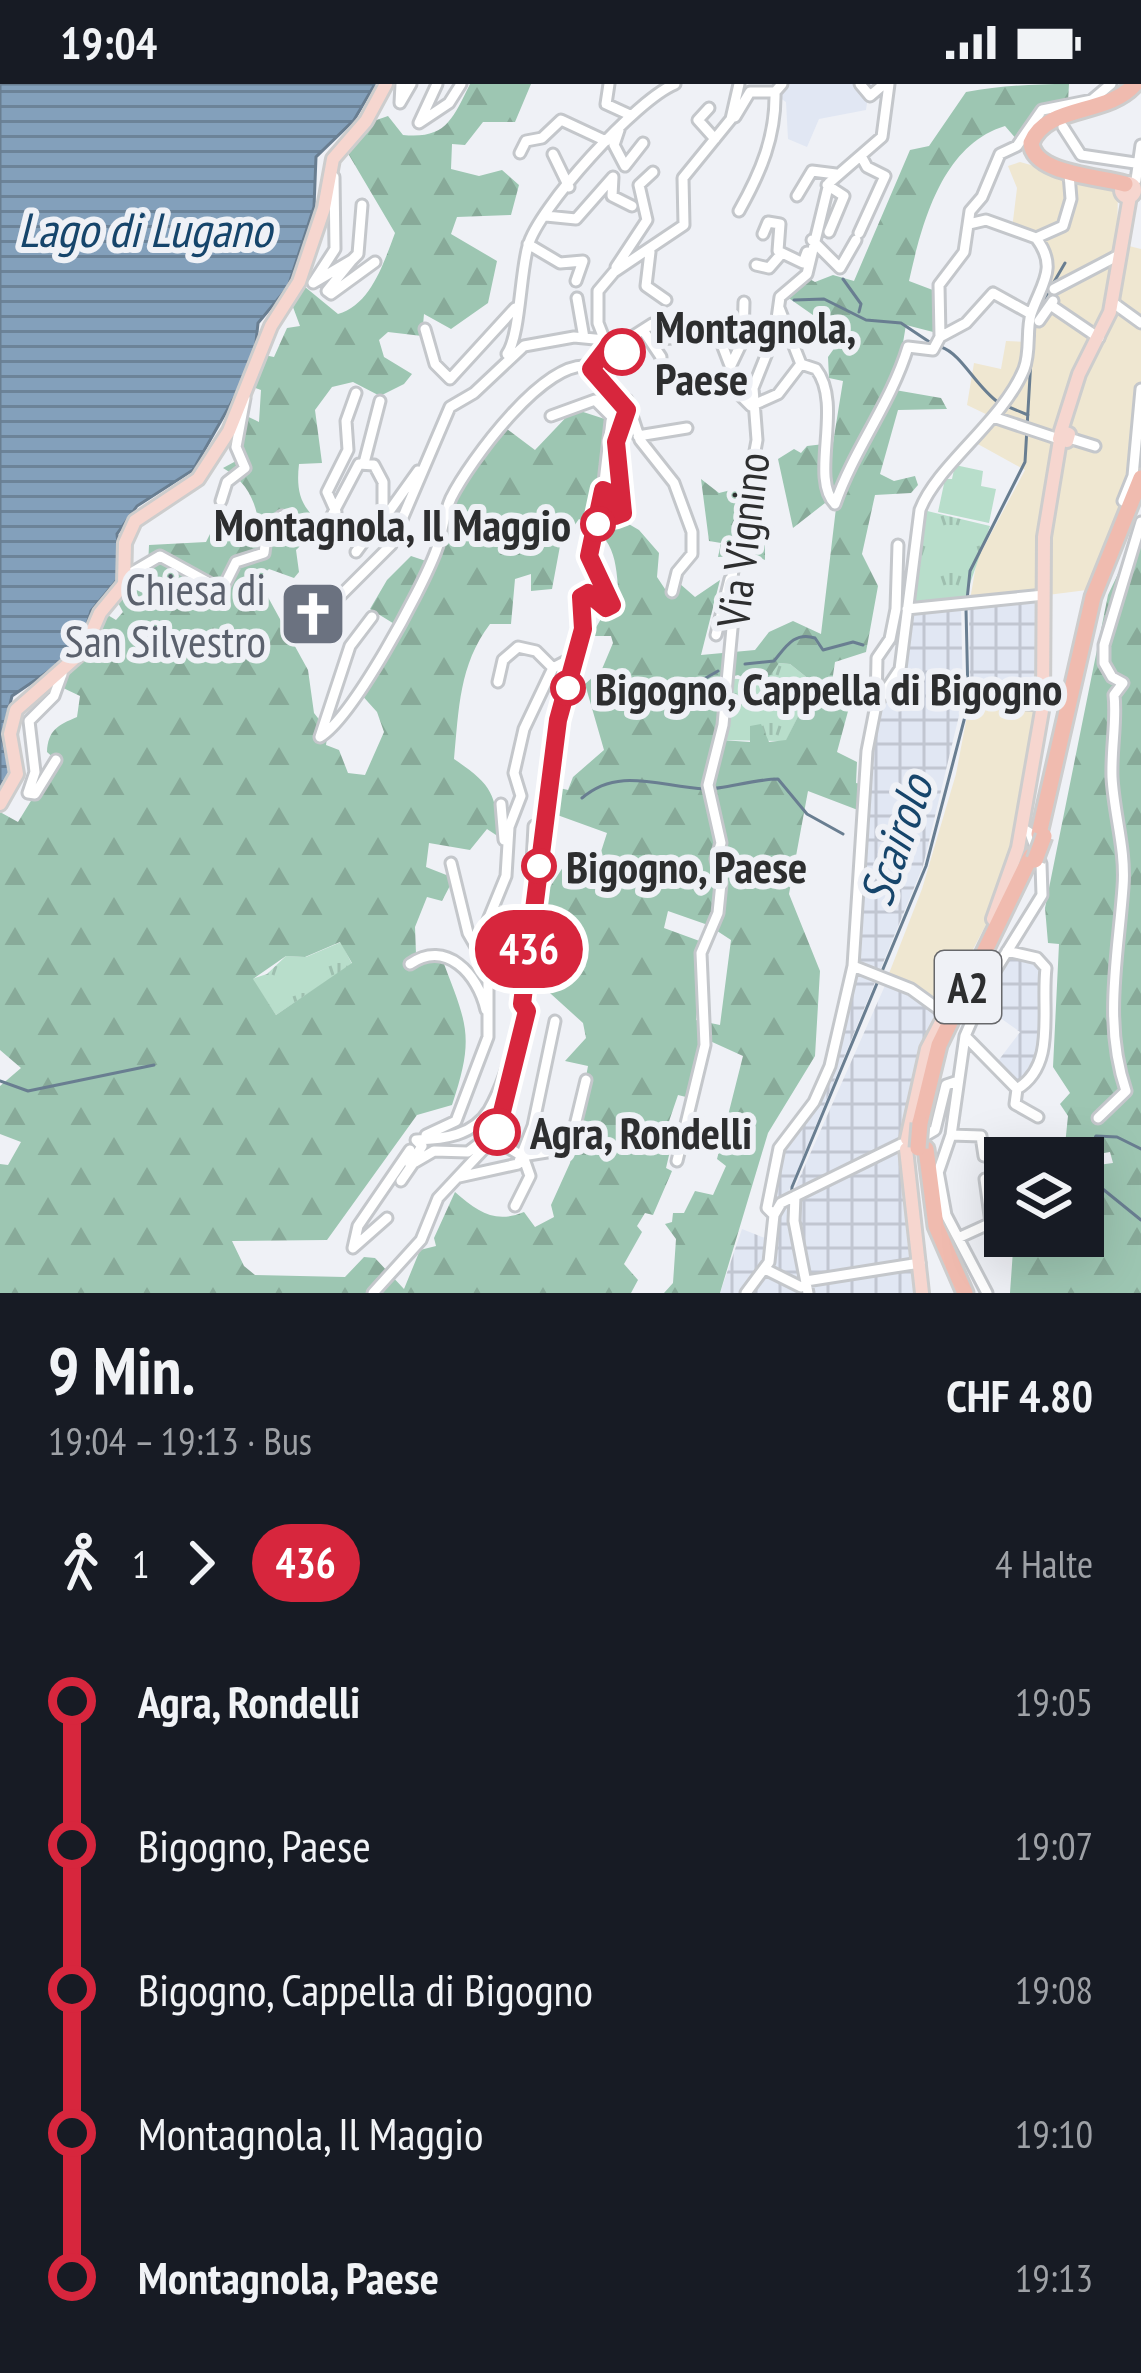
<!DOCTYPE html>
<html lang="de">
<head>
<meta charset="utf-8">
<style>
  body { margin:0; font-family:"PT Sans Narrow",sans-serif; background:#242831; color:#f1f3f6; height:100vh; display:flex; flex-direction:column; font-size:45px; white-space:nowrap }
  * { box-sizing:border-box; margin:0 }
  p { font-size:39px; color:#9ea1a6 }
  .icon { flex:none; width:66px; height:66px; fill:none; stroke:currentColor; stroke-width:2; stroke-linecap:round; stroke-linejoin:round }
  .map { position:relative; height:1209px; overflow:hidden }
  .side { display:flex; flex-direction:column; background:#171b24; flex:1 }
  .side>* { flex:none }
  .badge { padding:0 24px; border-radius:39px; font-size:42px; line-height:78px }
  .controls { position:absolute; left:984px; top:1053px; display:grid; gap:24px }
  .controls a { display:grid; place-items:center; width:120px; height:120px; border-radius:0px; background:#171b24; box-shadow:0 12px 48px #0002; font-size:60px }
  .map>.badge { position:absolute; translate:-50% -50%; box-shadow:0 0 0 6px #fff }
  .legs { display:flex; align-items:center; gap:18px; height:132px; padding:0 48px; font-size:39px }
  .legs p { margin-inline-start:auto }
  .overview { display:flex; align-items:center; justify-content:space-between; height:204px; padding:0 48px }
  h1 { font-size:66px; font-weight:800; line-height:90px }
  ul { padding:0 48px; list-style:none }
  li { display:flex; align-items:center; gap:42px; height:144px; font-size:45px }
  li i { display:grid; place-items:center; width:18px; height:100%; margin:0 15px; background:currentColor }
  li i::after { content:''; width:30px; height:30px; margin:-15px; border:9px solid; border-radius:50%; background:#171b24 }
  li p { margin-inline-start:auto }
  li:first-child i { background:linear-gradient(#0000 50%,currentColor 0) }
  li:last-child i { background:linear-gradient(currentColor 50%,#0000 0) }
  .status { display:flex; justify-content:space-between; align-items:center; height:84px; padding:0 60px; background:#171b24; direction:ltr }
  .status svg { height:33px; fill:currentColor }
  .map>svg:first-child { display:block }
  .commercial { fill:#efe7d1 }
  .industrial { fill:url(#industrial-grid) }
  .built { fill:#e1e7f3 }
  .grass { fill:url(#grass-tufts) }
  .forest { fill:url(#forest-firs); fill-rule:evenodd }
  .garden { fill:#b8decb }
  .water { fill:url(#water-rules); stroke:#697e91; stroke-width:3 }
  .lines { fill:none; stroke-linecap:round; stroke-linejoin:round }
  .stream { stroke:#697e91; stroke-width:3 }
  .minor-casing { stroke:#c4c7cb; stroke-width:15 }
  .major-casing { stroke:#cdcdcd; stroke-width:18 }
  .highway-casing { stroke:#cdcdcd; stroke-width:21 }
  .minor { stroke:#fff; stroke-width:9 }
  .major { stroke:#f6d6cf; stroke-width:12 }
  .highway { stroke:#f0bbaf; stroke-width:15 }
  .highway-bridge-casing { stroke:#cdcdcd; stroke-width:21; stroke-linecap:butt }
  .highway-bridge { stroke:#f0bbaf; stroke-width:15 }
  .line-1-casing { stroke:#fff; stroke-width:27 }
  .line-1 { stroke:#d7263d; stroke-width:18 }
  .stop-1-dot { fill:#fff; stroke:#d7263d; stroke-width:6 }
  .labels { text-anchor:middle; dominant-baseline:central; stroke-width:12; stroke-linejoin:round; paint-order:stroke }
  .shield { fill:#eff1f6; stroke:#67686b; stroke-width:3 }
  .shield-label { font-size:42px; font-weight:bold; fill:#2d2e2f }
  .stop-label { font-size:45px; font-weight:bold; fill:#2d2e2f; stroke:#eff1f6; text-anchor:start }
  .street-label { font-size:45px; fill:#2d2e2f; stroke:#eff1f6 }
  .worship-label { font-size:45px; fill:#5b616d; stroke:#eff1f6; text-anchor:end }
  .water-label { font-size:48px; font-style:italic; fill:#16456b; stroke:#eff1f6 }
</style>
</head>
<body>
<div class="status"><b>19:04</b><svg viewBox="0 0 49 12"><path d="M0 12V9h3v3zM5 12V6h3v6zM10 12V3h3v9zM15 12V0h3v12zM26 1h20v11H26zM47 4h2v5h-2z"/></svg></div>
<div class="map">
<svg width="1141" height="1209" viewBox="0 0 1141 1209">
  <defs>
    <pattern id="industrial-grid" width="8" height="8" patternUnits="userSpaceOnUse" patternTransform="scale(3)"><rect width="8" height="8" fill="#e1e7f3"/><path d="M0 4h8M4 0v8" fill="none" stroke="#c1c6d1"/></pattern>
    <pattern id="grass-tufts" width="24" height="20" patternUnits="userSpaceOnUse" patternTransform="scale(3)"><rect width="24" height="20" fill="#b8decb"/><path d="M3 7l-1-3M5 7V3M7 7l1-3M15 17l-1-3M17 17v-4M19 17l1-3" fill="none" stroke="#9ebfaf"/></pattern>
    <pattern id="forest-firs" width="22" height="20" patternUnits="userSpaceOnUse" patternTransform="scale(3)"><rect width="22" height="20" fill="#9dc6b2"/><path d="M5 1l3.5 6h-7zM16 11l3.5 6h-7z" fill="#8a9"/></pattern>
    <pattern id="water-rules" width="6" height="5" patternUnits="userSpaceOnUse" patternTransform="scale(3)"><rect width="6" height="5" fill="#83a0bb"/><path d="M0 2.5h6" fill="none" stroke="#6c8398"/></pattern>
  </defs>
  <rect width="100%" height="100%" fill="#eff1f6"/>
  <path class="commercial" d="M1020,78L1118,105L1117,159L1141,165V367L1087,506L969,521L977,476L1025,386L976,359L992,333L967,321L974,279L1001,285L1006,257L1029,258L1031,230L1048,201L1040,158L1012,145L1017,104L1008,82Z
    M970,616L1043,621L998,818L943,922L888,892L922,805L956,690Z"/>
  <path class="industrial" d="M1044,511L1043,621L970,616L969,521Z
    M961,521L963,615L923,782L785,1116L802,1209H720L742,1145L770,1156L771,1085L830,982L853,882L872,635L896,598L911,525Z
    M1007,867L1043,878L1044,966L1020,1005L995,981L1020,948L978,918Z
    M887,897L911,906L939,931L907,1032L919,1209H809L795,1104Z"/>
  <path class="built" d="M782,0H884L868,12L866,26L819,35L807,63L788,55L786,18L776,11Z"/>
  <path class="grass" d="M923,426L990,442L964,517L915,521Z
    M779,579L790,580L810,596V609L786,657L721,656L727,594L748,596Z
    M341,858L352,880L276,931L252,895L267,890L286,872L306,873Z"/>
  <path class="forest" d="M470,0H531L515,38H483L465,61L452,60L451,85L479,92L502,86L519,101L511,131L457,133L451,150L497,177L488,219L451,245L424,230L422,252L388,248L379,256L384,273L412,290L404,300L380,312L353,298L332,303L315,326L322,379L299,380C296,407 300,424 323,440L296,466L299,488L294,494L269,485L258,495L308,586L314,629L328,647L326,661L339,666L348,689L365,691L384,648L377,628L359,608L396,541L370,525L387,496L411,472L429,478L449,419L503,342L535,366L574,325L611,337L602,404L615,432L639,446L659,469L657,493L665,505L679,499L695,513L720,496L701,571L755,566L769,548L793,537L821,550L836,424L825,419L793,444L778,375L794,365L801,369L807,362L833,359L843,297L829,294L828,273L843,252L790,215L779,218L806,193L815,198L833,191L854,197L910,66L929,62L966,8C1000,2 1031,0 1069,0L1068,18L1034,31L1018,57L1005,42C942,61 922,139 909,197L938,208L937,249L906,241L895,306L941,314L947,325L898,326L880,390L894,397L915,392L918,401L911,409L875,411L862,470L878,502L866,568L835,578L832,598L854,605L837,668L857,678L856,699L865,701L863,728L808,707L789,810L820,887L815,972L768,1049L720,1209H664L673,1199L676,1155L665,1140L672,1138L673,1129H684L695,1107L713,1111L726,1082L717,1075L743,972L710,957L702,960L690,1014L678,1011L666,1046L674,1050L666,1084L672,1087L653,1131L645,1129L637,1142L642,1148L624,1180L638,1196L631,1209H0V1080L8,1081L21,1058L0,1050V1002L21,984L0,966V728L18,738L56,676L47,668C48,646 58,641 77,633L80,612L59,602L101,527L116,536L123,528L115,513L124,500L143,509L147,505L149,461L206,458L217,436L263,466C258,430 256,403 223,384L236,377L229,347L238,328L259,338L261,306L250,302L264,271L274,273L287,244L300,242L290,215L299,198L338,230C371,221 384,178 395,149L346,66L362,41L388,32L403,51C446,55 452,36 470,0ZM579,435C620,455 615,482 620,521L605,528L591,552H611L613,559L602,585L585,600L604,666L573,693L568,706L551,702L549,728L607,749L599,774L567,777L550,803L544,802L522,920L540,900L583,939L586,954L565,977L588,982L570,1079L551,1121L554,1133L535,1143L524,1128C495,1140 478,1128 455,1108L434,1154L436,1162L420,1166L404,1205L375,1174L364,1173L345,1193L255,1191L244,1182L232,1157L327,1156L417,1031L452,1021C476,950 466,939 441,872L416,870L415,843L427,813L442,817L454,794L426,783L429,759L470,766L487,745L499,753C496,709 491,700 454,675C459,625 459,581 490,540H511L515,495L531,490V507L552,505L560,462ZM779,579L790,580L810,596V609L786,656L769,658L761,640L750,642V658L721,656L727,594L738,591L762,603ZM668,827L708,841L731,856L720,941L696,936L705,859L664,844ZM340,858L352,879L276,931L253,895L286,872L305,873Z
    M701,395L719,409L747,402L743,441L765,460V476L739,465L737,472L718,473L721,459L709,457Z
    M1141,441V1209H1010L1014,1152H1083V1083L1113,1079L1110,1068L1086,1072L1065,1061L1068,1032L1060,1020L1070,1009L1053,983L1059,860L1048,859L1045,824L1108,511Z"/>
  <path class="garden" d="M955,381L983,387L981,402L996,405L989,439L938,428L945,395H952Z"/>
  <path class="water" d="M0,0H375L354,36L316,73L314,123L288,203L258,239L255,268L238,307L193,386L137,422L117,450L121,491L91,527L81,560L71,572L12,612L2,653L11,691L0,707Z"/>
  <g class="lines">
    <path class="stream" d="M843,195L861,220L859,228
      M794,216L824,215L866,236L901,239L934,261
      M1033,259L1036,229L1065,179
      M941,263C962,270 975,302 999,319
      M1004,321L1028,331
      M967,516L970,487L1025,378L1031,275
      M966,525L968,612
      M745,580L774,577C785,564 794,547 815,554L823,566L853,558L863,561
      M681,608L718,587
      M624,620L678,609
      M582,714C619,682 660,703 705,705C721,706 755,695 778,695L807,730L843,750
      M0,997L28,1007L154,981
      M1083,1080L1096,1052L1117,1053L1141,1065
      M1083,1089L1141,1136
      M790,1137L792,1103L926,782L968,621"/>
    <defs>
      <path id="minor" d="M401,0L400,19L411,0
        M437,0L419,39L449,19L461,0
        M609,0L606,20L630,31
        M860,0L870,12L884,0
        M709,24L698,36L715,55
        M735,33L750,8H775L782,0
        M1063,43L1081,71L1135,79
        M619,46L614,61L625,82L643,59
        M520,69L526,57L542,54L561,36L606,57
        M553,70L569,103
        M334,93L335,165L313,199L352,176L327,207L331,210L375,178
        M1136,96L1141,61
        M827,101L844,112L829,148
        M797,112L812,87L836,90
        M739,127C761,88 776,52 775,8
        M546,132L576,135L613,93L612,112L632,122
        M859,149L885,92L867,83L861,72
        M763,150L768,138L780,140L778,167L803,179L807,168
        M1036,154L1063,142L1071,115L1069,90
        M812,156L840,184L856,156
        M528,160L560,179L583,177L576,197
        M650,168L646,202L666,216
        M352,176L358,170L362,121
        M756,181L769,184L782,169
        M616,183L647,136L639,101L653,88
        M1054,205L1119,171
        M577,214L584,254
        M1112,218L1141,239
        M1052,222L1099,254
        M779,224L801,280
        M1039,237L1053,217
        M425,245L435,280L450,295L515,224
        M643,246L661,273L660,297
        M940,253L939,201L964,168L970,127L982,113L1000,70L1017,62L1042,26L1092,16L1111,0
        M940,253L966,239L993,209L1031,230
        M627,256L652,240L660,255L718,250L742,313L751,322
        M607,264L626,267L630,263L627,256L607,262
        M507,270C520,252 520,190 528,162C538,124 637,15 675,0
        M801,280L816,285C844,321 809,393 835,420
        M731,281L743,256L744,218
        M591,283L607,262L598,239V207L614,188L684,141L683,94L731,35L739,0
        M627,316L640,356L674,399L692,448V470L677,488L672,508
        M751,322L778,310L801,280
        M551,332L595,316L621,342
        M993,333L1059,355
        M638,352L687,344
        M1069,354L1095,362
        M364,379L380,317
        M603,407L611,337
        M221,417L227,398L245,384L236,363L245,314
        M1123,417L1133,392L1141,305
        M835,420C854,365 891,319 908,263L933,266L940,253
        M336,428L327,408L348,366L346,337L356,309
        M330,435L359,380L374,381L383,398V436L418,387
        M356,468L381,434
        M126,492L160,472L222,506L236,478L264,469L267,445L282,432L289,451L330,435L327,462
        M907,525L1044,511
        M307,527L332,520L391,461L450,323L474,309L524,262L574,253L605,256
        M372,533L350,562L320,653C353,633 421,507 436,467C443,450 443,431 451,414C469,378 547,271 591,283
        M716,551L730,495
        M498,598L503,576L518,563L536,567L553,584
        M970,616L1043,621
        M876,621L877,574L890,555L896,525L898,461
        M56,676L35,710L28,709L35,688L29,637L54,612L62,590
        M501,720L504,756
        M534,742L532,779L540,781
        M451,779L468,849L479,868L488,870
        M1007,867L1037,874L1046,884C1041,926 1057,981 1017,1005
        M410,880C446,855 478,890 486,926
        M853,882L911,905L944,929
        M965,952L1017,1005
        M1017,1005L1015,1020L1038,1033
        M1098,1034L1126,1007C1103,939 1118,873 1123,803C1126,765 1114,731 1112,693C1111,664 1117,636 1114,611L1123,599L1112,593L1104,579V561L1141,438
        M426,1051L456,1037L488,953V836L506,792L509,743L521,712L514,689L524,645L553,584L576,572
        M951,1051L981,1052L984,1072L1022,1074
        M416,1056C444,1055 473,1052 489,1026C538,940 541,749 556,647C563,600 585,561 581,513L588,509L606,524L612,521L589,473L603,407L610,409L615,432L623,429L616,358L626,321L592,291L591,283
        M416,1056L422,1062L410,1081L434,1067L468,1068L489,1052L522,1072
        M916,1057L935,1046L946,1001L955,998
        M522,1072L547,1068L572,1054L586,996
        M677,1077L705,961L701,869L718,829L721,799L716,775L721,759L708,701L723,641L735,512L731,498L757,356L753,304L775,249L780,213L807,190L829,99L882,53L889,0
        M938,1087L946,1131L987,1209
        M938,1089L951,1051L965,952L990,895L1042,811L1041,780L1030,749L1022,744
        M459,1093L518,1080L533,1042L555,937
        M401,1097L412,1081
        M795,1112L794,1137L808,1209
        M515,1122L530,1092L523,1072
        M774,1131L767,1124L779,1064L814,1018L830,982L853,882L867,667L876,621L900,585L920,426C937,381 1003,337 1024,285C1031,267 1026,247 1031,230C1041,200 1059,184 1036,154L986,136L969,140
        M958,1154L991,1139L985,1095
        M353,1164L358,1142L410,1066
        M353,1164L387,1134
        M765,1185L801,1203
        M806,1197L920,1179
        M373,1209L421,1156L438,1114L495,1053L527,927L522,920
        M746,1209L769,1178L774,1131L781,1119L901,1060"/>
      <path id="major" d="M1121 106a7 7 0 1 1 14 0a7 7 0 1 1-14 0Z
        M1061,347L1079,290L1110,228L1130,112
        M1061,347L1069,350L1067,357L1059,355Z
        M0,720L17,690L10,650L16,626L84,566L100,529L124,500L125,459L135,437L198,395L229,347L271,242L299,198L324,124L333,75L366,37L386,0
        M993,835L1018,764L1043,621L1044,453L1060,356
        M907,1055L927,965L971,881
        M906,1065L922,1209"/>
      <path id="highway" d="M1125,100C1097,92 1034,90 1031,59C1046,20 1108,32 1135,0
        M1039,750L1093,513L1141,394
        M920,1039L939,961L1031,772
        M926,1065L936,1142L965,1209"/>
    </defs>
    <use href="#minor" class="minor-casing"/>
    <use href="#major" class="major-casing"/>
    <use href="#highway" class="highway-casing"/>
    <use href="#minor" class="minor"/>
    <use href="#major" class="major"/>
    <use href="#highway" class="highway"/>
    <defs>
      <path id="highway-bridge" d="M1035,776L1044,752
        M918,1064L920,1039"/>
    </defs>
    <use href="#highway-bridge" class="highway-bridge-casing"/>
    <use href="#highway-bridge" class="highway-bridge"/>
  </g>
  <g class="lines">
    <defs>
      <path id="line-1" d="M497,1048L527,927L522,920L558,636L583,545L581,513L588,509L606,524L612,521L589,472L603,406L610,409L615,432L623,429L616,358L627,326L591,285L607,264L622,268"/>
    </defs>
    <use href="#line-1" class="line-1-casing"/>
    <use href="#line-1" class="line-1"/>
  </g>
  <defs>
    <symbol id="church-square" viewBox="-11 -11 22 22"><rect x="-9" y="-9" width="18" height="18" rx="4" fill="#6b7280" stroke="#eff1f6"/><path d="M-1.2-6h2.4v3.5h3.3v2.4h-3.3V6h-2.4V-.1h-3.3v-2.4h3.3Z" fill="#fff"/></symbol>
  </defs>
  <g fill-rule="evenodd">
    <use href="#church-square" x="275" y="492" width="76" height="76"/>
  </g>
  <g class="stop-1-dot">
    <circle cx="622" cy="268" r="21"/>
    <circle cx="598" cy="440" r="15"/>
    <circle cx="568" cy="604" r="15"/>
    <circle cx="539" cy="782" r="15"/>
    <circle cx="497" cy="1048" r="21"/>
  </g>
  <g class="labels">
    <rect class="shield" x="935" y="867" width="66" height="72" rx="9"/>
    <g class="shield-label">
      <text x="968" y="903">A2</text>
    </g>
    <g class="stop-label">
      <text x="655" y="242">Montagnola,<tspan x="655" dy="52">Paese</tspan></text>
      <text x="571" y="440" text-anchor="end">Montagnola, Il Maggio</text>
      <text x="595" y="604">Bigogno, Cappella di Bigogno</text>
      <text x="566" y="782">Bigogno, Paese</text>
      <text x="530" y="1048">Agra, Rondelli</text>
    </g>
    <g class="street-label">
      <text transform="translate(742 456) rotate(-83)">Via Vignino</text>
    </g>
    <g class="worship-label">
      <text x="266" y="504">Chiesa di<tspan x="266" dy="52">San Silvestro</tspan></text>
    </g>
    <g class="water-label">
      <text x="145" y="145">Lago di Lugano</text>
      <text transform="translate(895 756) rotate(-71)">Scairolo</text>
    </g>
  </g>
</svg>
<div class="controls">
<a><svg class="icon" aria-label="layers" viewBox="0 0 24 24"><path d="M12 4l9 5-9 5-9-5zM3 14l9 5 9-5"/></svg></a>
</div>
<b class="badge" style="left:529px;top:865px;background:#d7263d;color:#fff">436</b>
</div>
<section class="side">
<div class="overview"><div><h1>9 Min.</h1><p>19:04 – 19:13 · Bus</p></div><b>CHF 4.80</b></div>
<div class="legs"><svg class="icon" aria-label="walk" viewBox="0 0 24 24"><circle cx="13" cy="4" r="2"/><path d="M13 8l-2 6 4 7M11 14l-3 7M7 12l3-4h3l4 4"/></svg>1<svg class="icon" aria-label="forward" viewBox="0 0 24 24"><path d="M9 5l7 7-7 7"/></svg><b class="badge" style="background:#d7263d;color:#fff">436</b><p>4 Halte</p></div>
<ul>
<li><i style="color:#d7263d"></i><b>Agra, Rondelli</b><p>19:05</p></li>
<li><i style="color:#d7263d"></i><span>Bigogno, Paese</span><p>19:07</p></li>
<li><i style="color:#d7263d"></i><span>Bigogno, Cappella di Bigogno</span><p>19:08</p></li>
<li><i style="color:#d7263d"></i><span>Montagnola, Il Maggio</span><p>19:10</p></li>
<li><i style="color:#d7263d"></i><b>Montagnola, Paese</b><p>19:13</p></li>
</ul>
</section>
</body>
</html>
